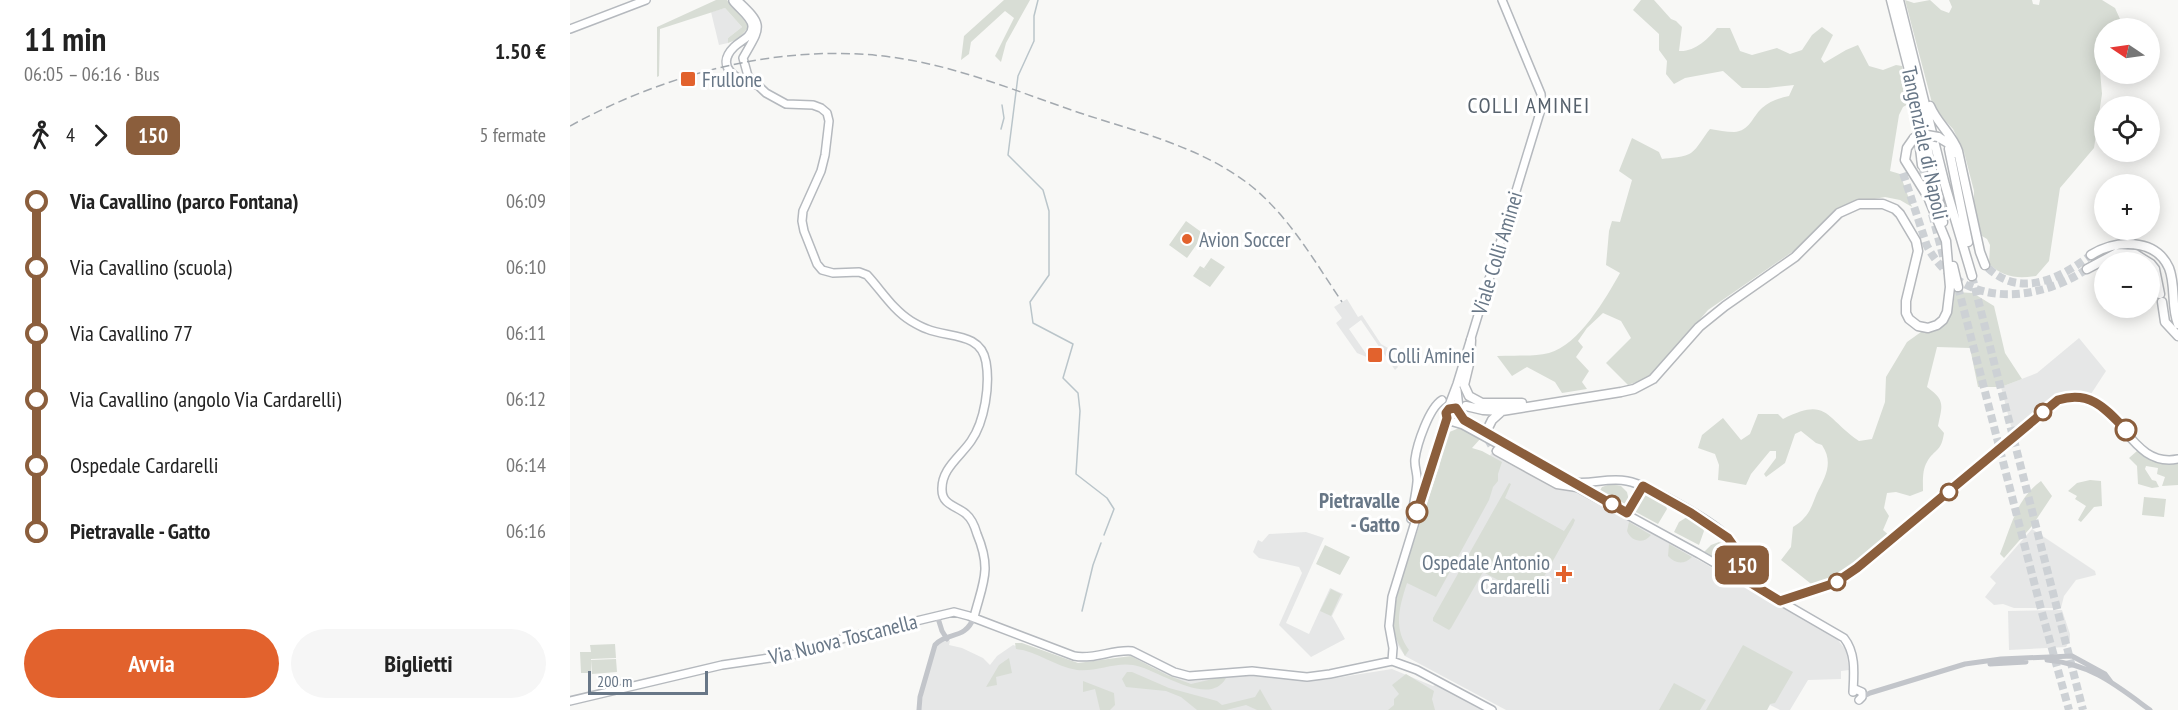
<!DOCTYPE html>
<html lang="it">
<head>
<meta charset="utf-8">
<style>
  body { margin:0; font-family:"PT Sans Narrow",sans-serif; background:#f6f6f6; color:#222; height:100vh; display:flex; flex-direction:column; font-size:22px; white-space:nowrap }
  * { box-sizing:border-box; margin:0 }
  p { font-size:20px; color:#767676 }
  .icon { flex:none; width:33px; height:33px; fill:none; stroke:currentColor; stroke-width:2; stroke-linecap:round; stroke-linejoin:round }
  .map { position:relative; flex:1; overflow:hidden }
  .panel { display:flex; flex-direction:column; background:#fff; width:570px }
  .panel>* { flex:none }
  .badge { padding:0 12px; border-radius:9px; font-size:21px; line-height:39px }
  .needle { width:39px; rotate:283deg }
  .fabs { position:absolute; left:1524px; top:18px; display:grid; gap:12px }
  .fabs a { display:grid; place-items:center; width:66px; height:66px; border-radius:50%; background:#fff; box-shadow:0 3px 15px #0003; font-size:30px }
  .scale { position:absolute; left:18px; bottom:15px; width:120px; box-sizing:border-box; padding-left:6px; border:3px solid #687787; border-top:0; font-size:16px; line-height:21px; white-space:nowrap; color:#687787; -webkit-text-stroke:4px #fff; paint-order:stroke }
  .map>.badge { position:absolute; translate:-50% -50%; box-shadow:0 0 0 3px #fff }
  .legs { display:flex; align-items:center; gap:9px; height:66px; padding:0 24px; font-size:20px }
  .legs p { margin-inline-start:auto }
  .overview { display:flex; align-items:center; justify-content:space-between; height:102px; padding:0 24px }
  h1 { font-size:33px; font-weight:600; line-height:45px }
  .cta { display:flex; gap:12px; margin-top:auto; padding:12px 24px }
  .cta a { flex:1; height:69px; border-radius:36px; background:#e2622d; color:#fff; font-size:24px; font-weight:600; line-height:69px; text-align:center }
  .cta a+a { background:#f6f6f6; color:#222 }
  ul { padding:0 24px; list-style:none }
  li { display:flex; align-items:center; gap:21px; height:66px; font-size:22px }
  li i { display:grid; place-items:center; width:9px; height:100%; margin:0 8px; background:currentColor }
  li i::after { content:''; width:15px; height:15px; margin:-8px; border:4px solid; border-radius:50%; background:#fff }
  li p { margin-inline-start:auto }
  li:first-child i { background:linear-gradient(#0000 50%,currentColor 0) }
  li:last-child i { background:linear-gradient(currentColor 50%,#0000 0) }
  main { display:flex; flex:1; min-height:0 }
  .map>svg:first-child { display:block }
  .built { fill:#e6e7e7 }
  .green { fill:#d8ddd5 }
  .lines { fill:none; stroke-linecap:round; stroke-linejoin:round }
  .stream { stroke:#bac5ca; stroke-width:1.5 }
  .highway-tunnel { stroke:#cdd1d5; stroke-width:8; stroke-dasharray:8 4; stroke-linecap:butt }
  .major-casing { stroke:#b5b9be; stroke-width:10 }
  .highway-casing { stroke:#b5b8bc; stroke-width:11 }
  .minor { stroke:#c2c5ca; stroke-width:5 }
  .major { stroke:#fff; stroke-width:7 }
  .highway { stroke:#fff; stroke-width:8 }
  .rail { stroke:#a3a9af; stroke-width:1.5; stroke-dasharray:9 4.5; stroke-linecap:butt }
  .highway-bridge-casing { stroke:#b5b8bc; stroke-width:11; stroke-linecap:butt }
  .highway-bridge { stroke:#fff; stroke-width:8 }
  .line-1-casing { stroke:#fff; stroke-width:14 }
  .line-1 { stroke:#8b5e3c; stroke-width:9 }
  .poi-dot { fill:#e2622d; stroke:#fff; stroke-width:2 }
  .stop-1-dot { fill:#fff; stroke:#8b5e3c; stroke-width:3 }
  .labels { text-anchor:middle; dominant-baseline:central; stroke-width:6; stroke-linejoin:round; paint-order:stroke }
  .poi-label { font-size:21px; fill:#687787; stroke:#fff; text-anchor:start }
  .street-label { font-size:21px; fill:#687787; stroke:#fff }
  .stop-label { font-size:21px; font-weight:bold; fill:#687787; stroke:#fff; text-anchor:end }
  .neighbourhood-label { font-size:22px; letter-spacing:1.5px; fill:#56616c; stroke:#fff }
</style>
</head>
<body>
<main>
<section class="panel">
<div class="overview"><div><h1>11 min</h1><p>06:05 – 06:16 · Bus</p></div><b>1.50 €</b></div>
<div class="legs"><svg class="icon" aria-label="walk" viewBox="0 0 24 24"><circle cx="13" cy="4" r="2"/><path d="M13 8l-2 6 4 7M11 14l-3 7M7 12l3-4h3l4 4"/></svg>4<svg class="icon" aria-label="forward" viewBox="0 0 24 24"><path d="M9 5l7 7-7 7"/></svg><b class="badge" style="background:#8b5e3c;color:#fff">150</b><p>5 fermate</p></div>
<ul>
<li><i style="color:#8b5e3c"></i><b>Via Cavallino (parco Fontana)</b><p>06:09</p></li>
<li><i style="color:#8b5e3c"></i><span>Via Cavallino (scuola)</span><p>06:10</p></li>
<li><i style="color:#8b5e3c"></i><span>Via Cavallino 77</span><p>06:11</p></li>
<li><i style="color:#8b5e3c"></i><span>Via Cavallino (angolo Via Cardarelli)</span><p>06:12</p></li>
<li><i style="color:#8b5e3c"></i><span>Ospedale Cardarelli</span><p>06:14</p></li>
<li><i style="color:#8b5e3c"></i><b>Pietravalle - Gatto</b><p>06:16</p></li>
</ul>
<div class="cta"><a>Avvia</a><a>Biglietti</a></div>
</section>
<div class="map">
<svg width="1608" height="710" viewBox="0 0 1608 710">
  <rect width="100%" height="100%" fill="#f8f8f6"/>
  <path class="built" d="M155,8L172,27L158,38V43L149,45L141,12Z
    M777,299L788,317L792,315L811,344L818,348L817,351L828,367L825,370L791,320L779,329L799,358L787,353L766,323L772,318L764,307Z
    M1509,338L1536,371L1521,394L1503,392L1483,396L1442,430L1431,387L1467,373Z
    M926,445L1266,638L1276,650L1279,670L1271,671V679L1238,680L1220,710H1210L1200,705L1197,710H936L835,656L827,644L826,596L834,571L917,461Z
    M1462,529L1525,571L1526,575L1506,580L1494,596L1491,608H1444L1433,604L1424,605L1415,597L1426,583L1420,577Z
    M736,532L754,538L716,623L739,634L760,588L773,594L762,616L775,639L741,657L709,625L732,573L729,567L689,558L683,552L688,540L692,542L699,534Z
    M1492,610L1500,634V640L1496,647L1439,650L1438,611Z
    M376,641H380L379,645L392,648L413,658L420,665L427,656L443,645L507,665L564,661L606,676L625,681L678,674L728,680H753L822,669L863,686L867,684L916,710H351L353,691L366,648L370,643Z"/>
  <path class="green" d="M146,0H157L177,21L178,28L168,39L158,43V38L172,27L155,8L90,29L89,76L87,77V27Z
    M434,0H460L436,43L431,62L425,56L444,18L435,11L401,42L399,54L391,60L394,36Z
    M1071,0H1084L1101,19L1106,21L1112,27L1109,51C1125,52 1138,39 1147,28H1160L1170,51L1182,55L1207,48L1220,54L1232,50L1242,35L1252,27L1263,35L1251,59L1254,63L1276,50L1288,45L1299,66L1313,70L1326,65L1332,66L1340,103L1333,107L1329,115L1320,171L1330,174L1342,207L1330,200L1315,197L1278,204L1263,212L1225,250L1138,310L1088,368L1075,379L1058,385L1036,363L1061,338L1051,321L1033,313L1017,328L1008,341L1013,347L1006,357L1019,371L1012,382L1017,389L992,393L985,382L957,367L942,376L927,356C945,355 962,357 979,353C1009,345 1036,298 1050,273L1036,265L1039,231L1042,221L1050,222L1062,180L1049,171L1062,138L1089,152L1092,159C1099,158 1116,157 1121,153C1128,148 1134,136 1140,129C1148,130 1156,132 1164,132C1180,131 1182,117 1192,108C1200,101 1209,98 1219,96L1224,85L1198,88H1172L1153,71L1115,78L1104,84L1096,74L1097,61L1089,50V34L1063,10Z
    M1335,0L1344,3L1360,0L1371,10L1379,13L1382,7L1379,0H1462L1463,4L1469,5L1470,0H1532L1545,8L1554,28H1534V60L1530,71L1532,94L1524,148L1490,188L1479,261L1466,276C1446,279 1434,277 1419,264L1420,245L1417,239L1412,236L1410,229L1404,203V191L1394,152L1383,129L1368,113L1362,103Z
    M616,221L634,234L617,258L599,245Z
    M641,258L655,267L640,287L623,276L630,266L639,271L634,268Z
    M1385,292L1403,293L1424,306L1435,353L1452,379L1431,387H1408L1400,348L1367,347L1357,387C1376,401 1372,405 1368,426L1374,433C1371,453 1365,448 1357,462C1352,470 1353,482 1353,491L1340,496L1326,492L1317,493L1314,508L1319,516L1313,530L1321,537L1287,568L1245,587L1211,560L1221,547L1223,527C1227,524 1231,522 1234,518C1241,511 1243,502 1247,493C1255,477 1264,463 1252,445L1246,443L1231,431L1225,434L1215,463L1196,477L1194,474L1206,458V451H1200L1181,474L1176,485L1148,480L1149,465L1145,454L1128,448L1132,435L1153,418L1171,440L1180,434L1188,414H1208L1213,419C1258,396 1255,418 1289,441L1302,439L1315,402L1316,377L1337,342L1351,332L1366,331L1378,320L1383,307Z
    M894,426L911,438L902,448L912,451L932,462L928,474V481L923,487L919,500L866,597L837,583C829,608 823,628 839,650L835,656L824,635L823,612L834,571L869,467L877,433Z
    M1567,451L1591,464L1608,462V485L1592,486L1595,477L1587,474L1588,468L1576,466L1575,469L1582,480L1586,481L1589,487L1582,488L1568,484L1567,466L1559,458Z
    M1520,480L1531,481L1532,506L1524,507L1511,522L1508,520L1516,506L1505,499L1507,496L1498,491L1507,483Z
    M1471,481L1482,496L1462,526L1434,558L1430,554C1441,527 1446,499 1471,481Z
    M939,483L941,484L935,498L994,531L1003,518L1005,520L1003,525L962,598L913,572L881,628L879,630L863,621V618Z
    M1041,484L1051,486L1057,492L1059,501L1055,508L1028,494L1032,487Z
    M1081,494L1094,501L1097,509L1088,524L1064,511L1073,495Z
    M1574,497L1596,499L1594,517L1572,515Z
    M1117,517L1130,523L1134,531L1129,545L1104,532L1109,522Z
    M1059,522L1081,535C1073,545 1061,541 1057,531Z
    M1149,542L1158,546L1164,554L1162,569L1134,552L1141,545Z
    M1099,544L1122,557C1114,565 1105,564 1098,556Z
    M755,545L780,557L770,575L746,564Z
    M761,589L771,594L761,616L750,611Z
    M445,643H452L508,663L561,656L597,675L621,684L656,676V678C639,709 586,668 563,665C545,662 526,672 507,670C486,667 467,651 446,649Z
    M45,644L46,658L21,659V673H11L10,652H21L20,645Z
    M1173,645L1223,672L1205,703L1200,704L1197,710H1136Z
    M439,658L442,673L426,677L427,685L416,687L429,665Z
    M46,659L47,672L22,674L21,660Z
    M557,672H562L599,688L647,701L652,705L685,697L690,689L702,710H687L676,705L656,710H627L611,697L596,691L556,687L552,679Z
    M836,674L864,691L862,699L865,710H818L824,705V699L829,694L822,685Z
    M513,681L544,693L545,705L540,710H530L525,689L513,692Z
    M1104,683L1136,700L1130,710H1089Z"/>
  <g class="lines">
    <path class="stream" d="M468,0L464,16V41L448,76L438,155L473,190L479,211V275L460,302L463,323L503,344L493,378L508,393L510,411L506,474L537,498L544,509L534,535
      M431,129L434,118L432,105
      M512,611L523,565L531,543"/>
    <path class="highway-tunnel" d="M1352,165L1359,198
      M1333,173L1357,246C1390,308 1465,304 1517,269
      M1362,214L1377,271
      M1418,268C1451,299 1491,278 1521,255
      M1402,276L1513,710
      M1388,287L1471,609L1499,710
      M919,426C916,437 918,444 927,451"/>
    <defs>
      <path id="major" d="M167,0C195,26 191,26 173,58L178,76L196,93L216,104L243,105L251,108L257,113L259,121L255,155L251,171L233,211L232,221L234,231L247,264L252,270L263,273L289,272L297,275C311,290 323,310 341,321C346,324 351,327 357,329C378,338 411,332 416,362C420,385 415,421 401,441C390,457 371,469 372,490C372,505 387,506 396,514C402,519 405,527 407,534C422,570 413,582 404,617
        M163,1C168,8 183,18 182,27C182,37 170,41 164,47C144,67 167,80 185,85
        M0,29L76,0
        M887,390L890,417
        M877,418L880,421L893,425L1129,554L1274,638C1286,653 1284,673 1283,692
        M1002,482C1021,485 1038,477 1057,481C1078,485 1148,523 1160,540C1169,553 1172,569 1179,582
        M841,519C843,506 846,494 847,482C848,474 844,467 845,459C847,444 859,408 872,400
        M1210,601L1265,583L1287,568L1488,400C1550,382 1554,470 1608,459
        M822,661L823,648L819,626L822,597L877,418L876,413L887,384L972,106L971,94L932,0
        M1285,689L1292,692V697L1289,700
        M0,701L152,665L227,654L275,638L384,612L399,616L504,656C524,660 543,649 562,651L604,672L619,676L682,671L737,677L760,674L822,661L847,670L922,710"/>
      <path id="highway" d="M1321,0L1350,113L1373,222
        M1329,0L1375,185L1402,276
        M1360,106C1367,123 1382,134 1388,151L1410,252L1415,265
        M1346,114L1352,165
        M1368,137L1378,143L1384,153
        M1379,149L1398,242
        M1521,255C1545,240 1585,237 1599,268C1606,286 1601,307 1608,324
        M1383,266L1388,287
        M1517,269L1547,253L1565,254L1581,264L1585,269L1590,294
        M1592,302L1595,322L1608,336
        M901,340L900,360L894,385L899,396L912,403H952
        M896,406L913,410L932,411L1051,392L1064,389L1083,379L1129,327L1155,306L1225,257L1269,213L1289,204H1313L1325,209L1330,214L1346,241L1348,251L1336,301V313L1339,319L1348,326L1358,328L1367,325L1373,320L1377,312L1380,287L1376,241L1358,197L1335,160L1337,148L1344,138
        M919,426L922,420L932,411
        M927,451L987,484L1007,487"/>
    </defs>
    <use href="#major" class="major-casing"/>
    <use href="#highway" class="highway-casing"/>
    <path class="minor" d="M367,615L372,631L377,639
      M1477,660C1521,664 1546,685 1580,710
      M1420,664L1456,662
      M1292,697L1300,693L1395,664L1431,659L1502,656L1535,674L1541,682
      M349,710L350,697L365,645C377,631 395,641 404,617"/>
    <use href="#major" class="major"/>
    <use href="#highway" class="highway"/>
    <path class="rail" d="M0,126C104,69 232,37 350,62C404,73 457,95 510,113C568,132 631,147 680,185C719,216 745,262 772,302"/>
    <defs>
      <path id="highway-bridge" d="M1344,138L1357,135L1368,137"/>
    </defs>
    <use href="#highway-bridge" class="highway-bridge-casing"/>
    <use href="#highway-bridge" class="highway-bridge"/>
  </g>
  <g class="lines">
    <defs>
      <path id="line-1" d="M847,512L877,418L876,413L879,409L886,408L894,420L1057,513L1073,486L1121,513L1158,538L1165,548L1179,582L1210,601L1265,583L1287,568L1488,400C1520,390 1535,408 1556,430"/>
    </defs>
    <use href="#line-1" class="line-1-casing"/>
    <use href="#line-1" class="line-1"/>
  </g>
  <g class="poi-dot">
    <rect x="110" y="71" width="16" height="16" rx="3"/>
    <circle cx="617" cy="239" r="6"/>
    <rect x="797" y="347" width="16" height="16" rx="3"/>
    <path d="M991 565h6v6h6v6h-6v6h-6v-6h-6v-6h6z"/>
  </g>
  <g class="stop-1-dot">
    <circle cx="1473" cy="412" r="8"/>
    <circle cx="1556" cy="430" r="10"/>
    <circle cx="1379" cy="492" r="8"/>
    <circle cx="1042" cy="504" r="8"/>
    <circle cx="847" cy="512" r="10"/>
    <circle cx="1267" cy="582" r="8"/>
  </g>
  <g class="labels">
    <g class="poi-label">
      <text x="132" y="79">Frullone</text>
      <text x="629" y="239">Avion Soccer</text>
      <text x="818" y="355">Colli Aminei</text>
      <text x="980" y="562" text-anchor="end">Ospedale Antonio<tspan x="980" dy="24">Cardarelli</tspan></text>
    </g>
    <g class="street-label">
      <text transform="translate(1355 143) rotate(78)">Tangenziale di Napoli</text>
      <text transform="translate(927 253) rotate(-73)">Viale Colli Aminei</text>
      <text transform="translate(273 639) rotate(-14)">Via Nuova Toscanella</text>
    </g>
    <g class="stop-label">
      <text x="830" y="500">Pietravalle<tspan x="830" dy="24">- Gatto</tspan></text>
    </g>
    <g class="neighbourhood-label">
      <text x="959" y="105">COLLI AMINEI</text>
    </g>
  </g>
</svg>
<div class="fabs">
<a><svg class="needle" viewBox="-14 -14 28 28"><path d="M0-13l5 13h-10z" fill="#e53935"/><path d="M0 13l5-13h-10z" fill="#767676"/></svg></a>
<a><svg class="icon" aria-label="locate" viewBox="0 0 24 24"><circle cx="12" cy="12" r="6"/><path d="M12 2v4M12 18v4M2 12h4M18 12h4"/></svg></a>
<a>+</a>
<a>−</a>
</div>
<div class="scale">200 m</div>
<b class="badge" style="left:1172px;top:565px;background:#8b5e3c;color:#fff">150</b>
</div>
</main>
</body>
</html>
